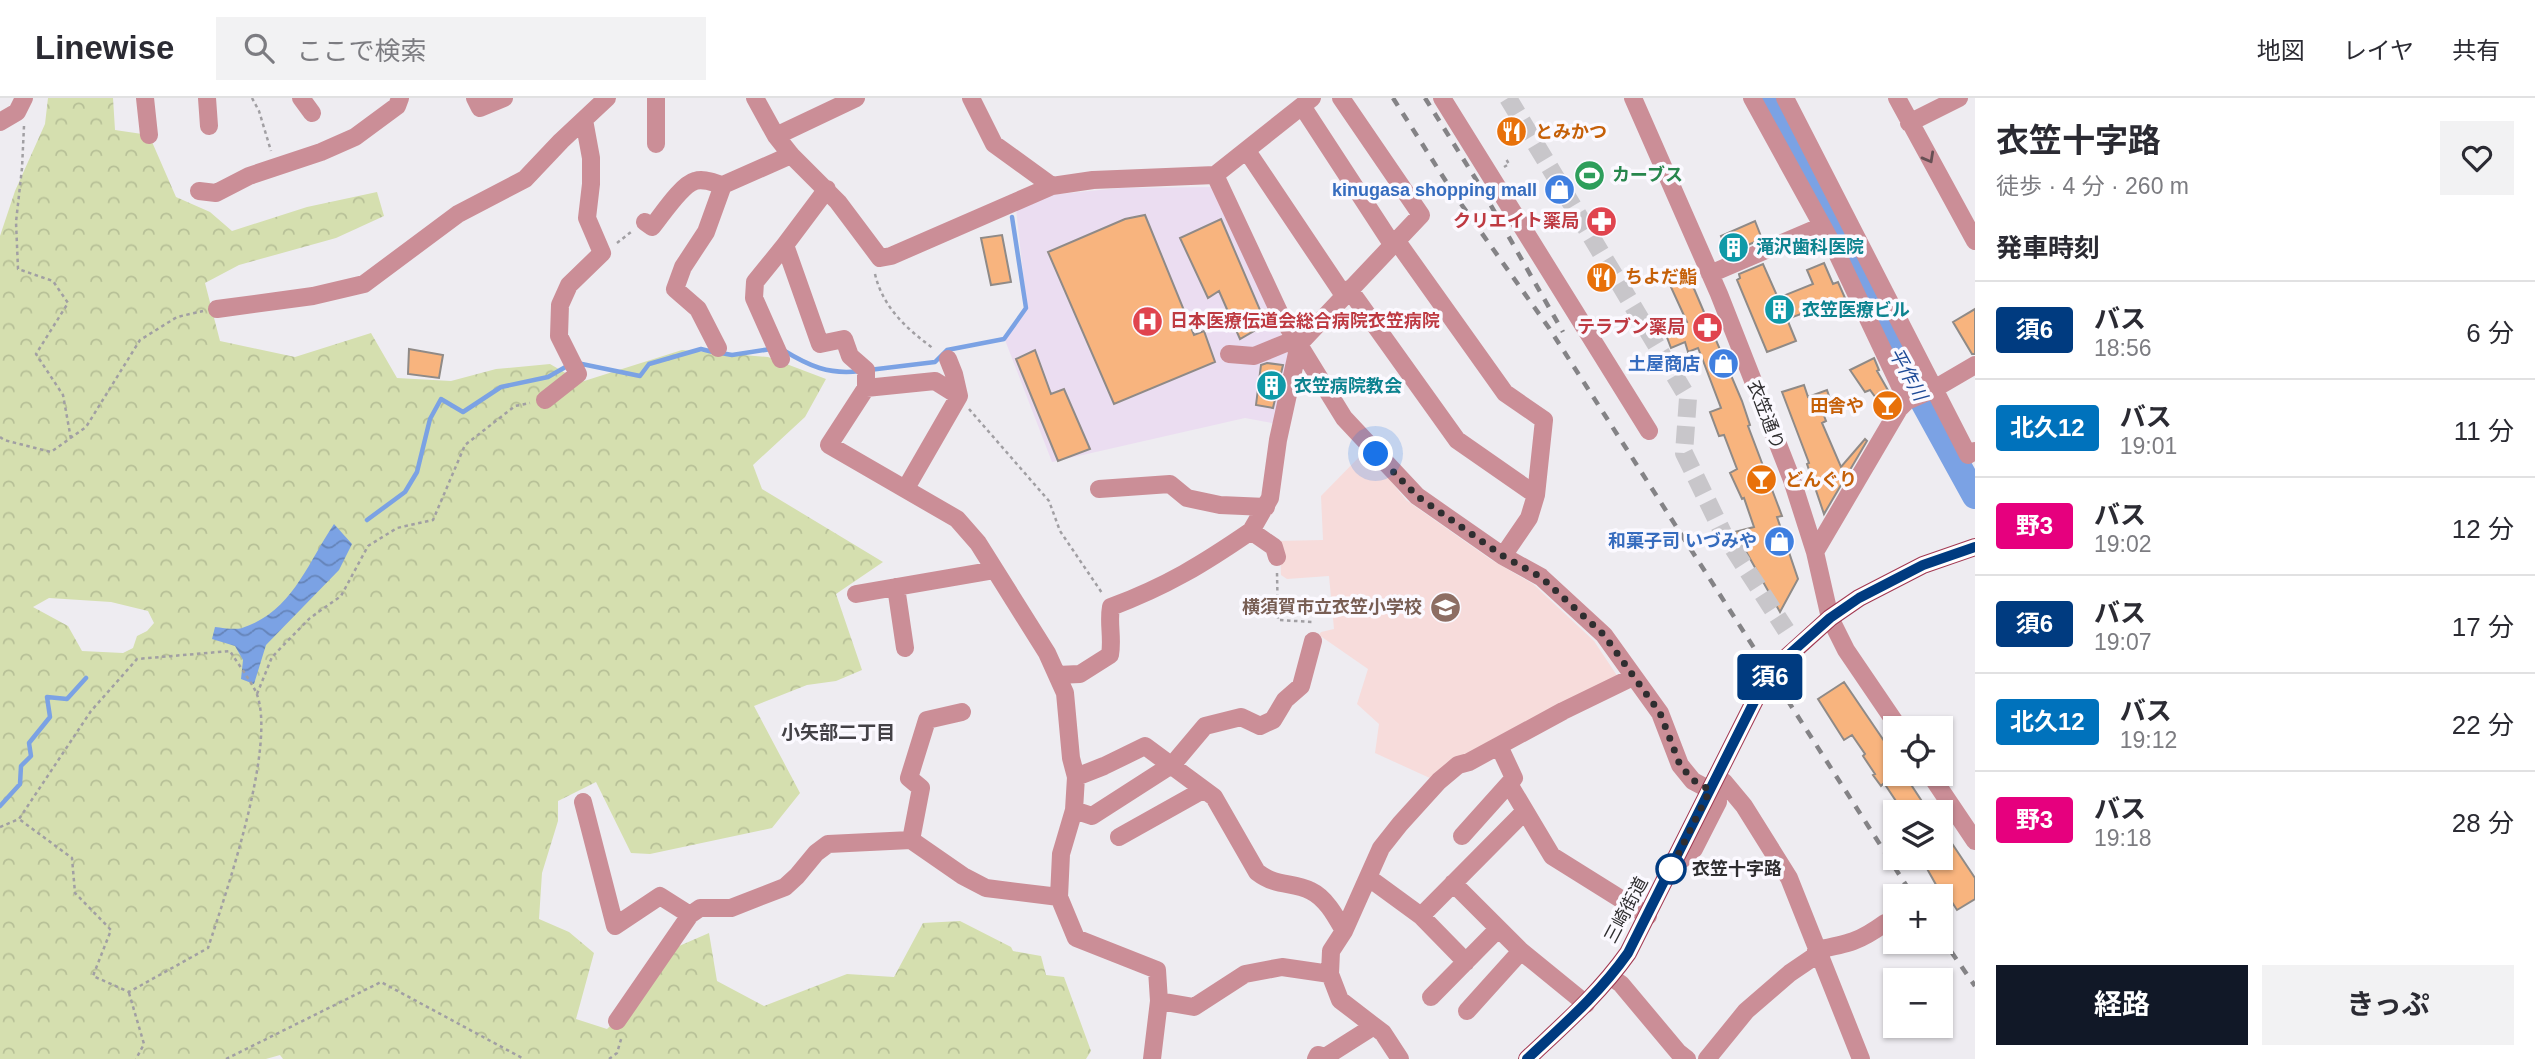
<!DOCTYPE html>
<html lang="ja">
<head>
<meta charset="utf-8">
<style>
  body { margin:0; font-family:Arial,"Noto Sans JP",sans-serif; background:#f2f2f3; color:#2b2b33; height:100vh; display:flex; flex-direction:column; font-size:26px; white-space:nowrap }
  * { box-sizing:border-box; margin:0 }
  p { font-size:23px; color:#7c7c81 }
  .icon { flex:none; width:38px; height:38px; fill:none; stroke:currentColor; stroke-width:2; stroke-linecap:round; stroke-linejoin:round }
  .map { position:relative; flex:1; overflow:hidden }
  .panel { display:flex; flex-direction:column; background:#fff; width:560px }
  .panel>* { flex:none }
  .badge { padding:0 14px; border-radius:5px; font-size:24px; line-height:46px }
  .buttons { position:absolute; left:1883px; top:618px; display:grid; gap:14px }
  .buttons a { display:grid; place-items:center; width:70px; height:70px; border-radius:0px; background:#fff; box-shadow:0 2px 5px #0004; font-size:35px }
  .you { position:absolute; width:35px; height:35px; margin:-18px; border:5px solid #fff; border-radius:50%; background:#1a73e8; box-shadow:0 0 0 10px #1a73e833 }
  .map>.badge { position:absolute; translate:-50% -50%; box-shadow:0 0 0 4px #fff }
  h2 { padding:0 21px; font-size:26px; line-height:63px }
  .round { display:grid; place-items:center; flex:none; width:74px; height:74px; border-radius:0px; background:#f2f2f3 }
  .headline { display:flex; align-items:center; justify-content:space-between; height:119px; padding:0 21px }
  h1 { font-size:33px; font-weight:700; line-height:52px }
  .primary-button { display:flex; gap:14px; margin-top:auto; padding:14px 21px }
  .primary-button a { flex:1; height:80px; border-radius:0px; background:#111827; color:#fff; font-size:28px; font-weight:700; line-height:80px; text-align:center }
  .primary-button a+a { background:#f2f2f3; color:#2b2b33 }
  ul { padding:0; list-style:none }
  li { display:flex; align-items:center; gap:21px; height:98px; padding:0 21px; border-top:2px solid #e1e1e2 }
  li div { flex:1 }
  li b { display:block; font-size:26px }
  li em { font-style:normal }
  li .badge { min-width:77px; font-weight:700; text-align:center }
  header { display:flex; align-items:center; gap:42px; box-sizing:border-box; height:98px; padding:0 35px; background:#fff; border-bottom:2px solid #e1e1e2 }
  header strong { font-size:33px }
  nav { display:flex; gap:38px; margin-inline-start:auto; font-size:24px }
  .search { width:490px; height:63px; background:#f2f2f3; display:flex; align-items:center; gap:18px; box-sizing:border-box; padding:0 24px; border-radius:0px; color:#7c7c81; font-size:26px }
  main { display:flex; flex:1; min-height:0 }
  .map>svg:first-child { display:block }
  .education { fill:#f7dcdb }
  .medical { fill:#ebddf1 }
  .forest { fill:url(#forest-crowns); fill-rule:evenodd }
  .water { fill:url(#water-waves) }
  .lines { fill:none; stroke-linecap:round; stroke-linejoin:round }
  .stream { stroke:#7ba2e4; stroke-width:4.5 }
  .river { stroke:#7ba2e4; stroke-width:26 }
  .building { fill:#f8b47e; stroke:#8f8a87; stroke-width:2 }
  .minor-tunnel { stroke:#c8c6ca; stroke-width:18; stroke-dasharray:18 9; stroke-linecap:butt }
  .path { stroke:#a19fa3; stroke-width:2.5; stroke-dasharray:3.5 3.5; stroke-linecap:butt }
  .minor { stroke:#cb8e97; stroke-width:18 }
  .major { stroke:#a23852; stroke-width:18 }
  .rail { stroke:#848386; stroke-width:4.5; stroke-dasharray:9 9; stroke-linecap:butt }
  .oneway { stroke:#665054 }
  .line-casing { stroke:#fff; stroke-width:16 }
  .line { stroke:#003b80; stroke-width:10 }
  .walk { stroke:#2f2e30; stroke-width:7; stroke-dasharray:0 12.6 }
  .stop-dot { fill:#fff; stroke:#003b80; stroke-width:3.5 }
  .labels { text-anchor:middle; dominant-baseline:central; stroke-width:7; stroke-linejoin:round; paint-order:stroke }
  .food-label { font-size:18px; font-weight:bold; fill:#c56008; stroke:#fbf9ff; text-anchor:start }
  .leisure-label { font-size:18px; font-weight:bold; fill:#27864d; stroke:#fbf9ff; text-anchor:start }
  .shop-label { font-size:18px; font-weight:bold; fill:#366cbe; stroke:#fbf9ff; text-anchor:end }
  .health-label { font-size:18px; font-weight:bold; fill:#be3a42; stroke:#fbf9ff; text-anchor:end }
  .culture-label { font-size:18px; font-weight:bold; fill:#0d838f; stroke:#fbf9ff; text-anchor:start }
  .street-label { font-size:18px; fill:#2f2e30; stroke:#fbf9ff }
  .education-label { font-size:18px; font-weight:bold; fill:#785e54; stroke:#fbf9ff; text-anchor:end }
  .stop-label { font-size:18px; font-weight:bold; fill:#2f2e30; stroke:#fbf9ff; text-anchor:start }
  .water-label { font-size:19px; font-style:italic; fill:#1e4a97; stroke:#fbf9ff }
  .neighbourhood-label { font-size:19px; font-weight:bold; fill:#434146; stroke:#fbf9ff }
</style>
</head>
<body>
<header>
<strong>Linewise</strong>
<div class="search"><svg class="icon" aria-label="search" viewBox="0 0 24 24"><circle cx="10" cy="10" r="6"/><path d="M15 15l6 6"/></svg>ここで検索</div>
<nav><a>地図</a><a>レイヤ</a><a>共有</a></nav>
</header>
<main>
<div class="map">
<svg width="1975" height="961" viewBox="0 0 1975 961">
  <defs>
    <pattern id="forest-crowns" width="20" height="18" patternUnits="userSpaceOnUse" patternTransform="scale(1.75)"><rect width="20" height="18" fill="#d5dfaf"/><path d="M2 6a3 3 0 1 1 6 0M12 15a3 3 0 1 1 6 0" fill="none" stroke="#b7c097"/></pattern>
    <pattern id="water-waves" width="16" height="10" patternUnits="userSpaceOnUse" patternTransform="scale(1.75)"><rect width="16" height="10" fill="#7ba2e4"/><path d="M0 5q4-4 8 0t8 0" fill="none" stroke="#6584b9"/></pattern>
  </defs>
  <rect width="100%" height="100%" fill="#eeecf1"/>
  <path class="education" d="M1366,352L1406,402L1490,461L1533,486L1594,543L1618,579L1432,681L1375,655L1379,626L1357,606L1368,571L1319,537L1321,534L1334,531L1329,478L1287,481L1281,477L1280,451L1275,443L1323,442L1321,398Z"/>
  <path class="medical" d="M1215,89L1281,235L1291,265L1277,326L1245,320L1052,364L1005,242L1027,211L1016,111L1049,97L1120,90Z"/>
  <path class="forest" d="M48,0H113L115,32L149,37L176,99L210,114L232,133L307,109L377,94L384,118L336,140L239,167L205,185L220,243L295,259L371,235L397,280L451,283L496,271L550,266L581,284L682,252L768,259L826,281L805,319L753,367L762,391L883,464L836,496L862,572L836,583L807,587L754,608L800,695L772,730L650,756L631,755L596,684L558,703V723L542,775L539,821L569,834L594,855L576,921L607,931L646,895L663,855L709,835L717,883L764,908L847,876L894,879L923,825L960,823L1011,849L1013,853L1041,858L1046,877L1064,879L1091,953L1086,961H283L280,957L266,961H0V138L15,93L45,26ZM49,500L111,504L148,513L154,525L147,533L137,538L133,550L123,555L82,553L68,528L33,509Z"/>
  <path class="water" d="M334,426L352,446L339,472L266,547L254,586L241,581L243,562L235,548L212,541L215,529C223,530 235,532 242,530C292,514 307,466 334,426Z"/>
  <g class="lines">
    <path class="stream" d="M783,252C809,268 829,277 860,273
      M721,255L732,257L771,251
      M577,265L640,278L649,266L701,251L713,254
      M869,272L935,264L947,252L1004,241L1026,210L1012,119
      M367,422L405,394L417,374L430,321L441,301L463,314L501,289L548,279L569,267
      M0,708L20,686L21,668L31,658L29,645L50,619L47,599L67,601L86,580"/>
    <path class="river" d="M1771,0L1790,33L1878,222L1975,398"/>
  </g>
  <path class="building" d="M1145,117L1194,237L1204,233L1215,264L1114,306L1048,154L1125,121Z
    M1221,121L1266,226L1240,241L1219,193L1208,200L1180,140Z
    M1755,123L1762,141L1729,155L1721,138Z
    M1002,137L1011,184L991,187L981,140Z
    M1824,165L1833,186L1838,184L1845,200L1787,221L1796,243L1767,254L1737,182L1740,180L1739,176L1763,166L1778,200L1813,186L1807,172Z
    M1689,179L1742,303L1750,327L1748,328L1782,418L1777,419L1798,481L1780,514L1735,434L1754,429L1744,400L1742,401L1730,375L1737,371L1724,337L1719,338L1710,314L1721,310L1702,260L1698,250L1688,254L1685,244L1671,250L1665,234L1687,224L1670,187Z
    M1975,211V256H1972L1953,224Z
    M409,251L443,257L439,280L408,276Z
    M1035,252L1051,296L1064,291L1090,351L1058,363L1016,261Z
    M1874,260L1879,272L1877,273L1893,301L1885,312L1870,292L1865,294L1850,272Z
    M1267,265L1283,267L1273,310L1256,307L1261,267Z
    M1804,287L1808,299L1827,292L1832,307L1821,310L1826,323L1822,325L1841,369L1865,341L1867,343L1824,416L1807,366L1809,365L1782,294Z
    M1844,584L1895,659V676H1904L1929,714H1907L1903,707L1900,709L1884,685L1881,688L1873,677L1875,676L1863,658L1865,656L1852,637L1844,642L1818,601Z
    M1949,741L1975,780V801L1957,812L1948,798L1944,801L1921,760H1941V747Z"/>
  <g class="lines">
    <path class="minor-tunnel" d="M1508,0L1688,300L1684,355L1723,435L1786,532"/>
    <path class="path" d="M252,0L259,13L271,53
      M24,28L22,70L16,124L18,171L53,183L68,205L36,256L63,297L71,341
      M1504,69L1509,66L1506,61
      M617,145L631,134
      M875,176C883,210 907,231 934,251
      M969,311L1049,403L1060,433L1102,495
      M0,339L4,342L51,354L86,329L140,242L177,219L203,213
      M1277,475L1278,522L1313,524V526
      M257,596L272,559L310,520L341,498L368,448L397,430L433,422L465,347L515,308L530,305
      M0,729L19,721L91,613L137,561L230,553C238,566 249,580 256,594C278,645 226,795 208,850L129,894L93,878L111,832L75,795L72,760L19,721
      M129,895L144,946L136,961
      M226,961L381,884L524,961
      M609,961L617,955L622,938"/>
    <path class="minor" d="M145,0L149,37
      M207,0L209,28
      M301,0L312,15
      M475,0L480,10L504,0
      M755,0L776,38L791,57L838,104L880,160L891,158L1052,88L1093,82L1215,77L1312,0
      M971,0L994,46L1052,88
      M1442,0L1649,333
      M1633,0L1719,196L1792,382L1815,454L1830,520L1846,552L1899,630
      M1752,0L1834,149L1907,303
      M1785,0L1968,357L1975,353
      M1897,0L1975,143
      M1302,8L1392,146
      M0,24L17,14L24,0
      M1909,25L1959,0
      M776,38L856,0
      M656,46V0
      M1247,53L1343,196
      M1215,77L1280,216L1344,320L1417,398L1503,458L1541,479L1604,537L1660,615L1680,667L1693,683L1710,692
      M827,91L785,147L820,246L844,241L850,258L866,272V290L829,347L957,421L978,445L1047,555L1065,595L1071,660L1076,679L1074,712L1061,756L1059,799L1076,840L1157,872L1159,903L1152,961
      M199,93L216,95L249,78L321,54L355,39L397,8L400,0
      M645,124L652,129C662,117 681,87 695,83C704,80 714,85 723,87
      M1396,142L1505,295L1544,322L1536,397L1529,420L1503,458
      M1710,176L1822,128
      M1349,191L1457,342L1536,397
      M217,211L313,198L364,186L458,116L525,81L561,43L607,0
      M718,250L698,211L675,191L683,169L706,134L723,87L791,57
      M1229,256L1254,258L1286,245L1299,246
      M781,261L754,200L755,184L785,147
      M866,290L935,283L959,298
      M545,302L578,276L559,238L560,207L569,187L602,155L587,120L591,86V60L584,22
      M906,390L959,298L954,276L948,261
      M1099,391L1170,386L1187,400L1220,407L1266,409
      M1815,454L1899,311L1907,303L1934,291L1975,267
      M1277,459L1274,449L1251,433L1270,400L1278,342L1299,246L1421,117L1341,0
      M896,489L905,550
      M856,496L995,472
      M1057,577L1080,576L1110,557C1113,540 1108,525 1111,509C1167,488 1203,466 1251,433
      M1930,676L1975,743
      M1076,679L1104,668L1145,648L1214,699L1257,774C1278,790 1292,783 1311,793C1326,800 1336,819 1344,833
      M1716,680L1724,684L1744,708L1789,780L1861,961
      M1509,686L1552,758L1648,818
      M583,704L615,828L660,798L690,817
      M1074,712L1092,718L1173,666L1205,628L1241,619L1260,628L1273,622L1285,602L1301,588L1313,543
      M1462,738L1514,680L1499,648
      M1119,739L1203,692
      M911,742L921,690L909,680L927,622L962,614
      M1671,771L1694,751L1718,704L1716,680
      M1369,780L1421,818L1466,864
      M1453,785L1521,853L1586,906
      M1421,818L1525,713
      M1816,852C1848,846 1859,844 1885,825
      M1330,876L1340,902L1383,935L1400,961
      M1611,879L1621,886L1678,954L1687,961
      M1431,899L1498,831
      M1159,903L1194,909L1245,876L1282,869L1330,876L1331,853L1344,833L1381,750L1400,726L1439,683L1458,667L1469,664L1563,613L1633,579
      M1467,913L1521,853
      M617,923L690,817L700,810H731L785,789L797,778L816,755L828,746L911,742L963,778L986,790L1059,799
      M1316,961L1318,957L1325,959L1374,928
      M1707,961L1746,913L1790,875L1818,856"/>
    <path class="major" d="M1527,961C1563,927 1599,896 1628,855L1756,600L1778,567L1830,520L1859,500L1923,467L1975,449"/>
    <path class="rail" d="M1393,0L1454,96L1549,230L1913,798
      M1425,0L1477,83L1563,234
      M1941,839L1975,888"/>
  </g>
  <defs><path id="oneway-chevron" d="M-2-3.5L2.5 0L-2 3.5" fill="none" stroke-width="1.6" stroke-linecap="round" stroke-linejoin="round" transform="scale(1.75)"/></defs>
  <use class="oneway" href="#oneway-chevron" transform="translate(1929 60) rotate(61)"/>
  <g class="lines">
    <defs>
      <path id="line" d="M1527,961C1563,927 1599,896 1628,855L1756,600L1778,567L1793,553L1830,520L1859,500L1923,467L1975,449"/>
    </defs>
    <use href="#line" class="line-casing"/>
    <use href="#line" class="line"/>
    <path class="walk" d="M1376,356L1417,398L1503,458L1541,479L1604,537L1660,615L1680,667L1693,682L1710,692L1671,771"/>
  </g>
  <defs>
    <symbol id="restaurant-disc" viewBox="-11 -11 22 22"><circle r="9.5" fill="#e8710a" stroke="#fbf9ff"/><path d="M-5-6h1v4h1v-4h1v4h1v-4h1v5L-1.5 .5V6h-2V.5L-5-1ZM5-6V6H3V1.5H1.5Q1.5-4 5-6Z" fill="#fff"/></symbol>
    <symbol id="stadium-disc" viewBox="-11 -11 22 22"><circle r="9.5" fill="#2e9e5b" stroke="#fbf9ff"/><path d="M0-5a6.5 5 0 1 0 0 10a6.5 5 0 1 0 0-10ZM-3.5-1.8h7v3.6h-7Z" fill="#fff"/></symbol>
    <symbol id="shop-disc" viewBox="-11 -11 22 22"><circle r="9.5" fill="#3f7fe0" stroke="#fbf9ff"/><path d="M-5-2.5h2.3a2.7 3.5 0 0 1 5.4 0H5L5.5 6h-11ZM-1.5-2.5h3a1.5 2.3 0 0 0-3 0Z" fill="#fff"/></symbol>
    <symbol id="pharmacy-disc" viewBox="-11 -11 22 22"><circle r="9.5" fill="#e0444e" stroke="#fbf9ff"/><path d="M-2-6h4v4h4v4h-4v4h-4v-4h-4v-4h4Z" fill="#fff"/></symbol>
    <symbol id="building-disc" viewBox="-11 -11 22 22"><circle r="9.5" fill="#0f9aa8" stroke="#fbf9ff"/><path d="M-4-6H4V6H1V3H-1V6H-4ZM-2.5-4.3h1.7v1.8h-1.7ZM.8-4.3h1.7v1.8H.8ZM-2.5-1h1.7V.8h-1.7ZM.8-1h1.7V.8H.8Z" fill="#fff"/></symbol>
    <symbol id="hospital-disc" viewBox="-11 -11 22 22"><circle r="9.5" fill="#e0444e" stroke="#fbf9ff"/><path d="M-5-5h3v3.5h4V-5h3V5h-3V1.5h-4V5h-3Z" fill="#fff"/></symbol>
    <symbol id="bar-disc" viewBox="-11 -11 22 22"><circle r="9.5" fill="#e8710a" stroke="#fbf9ff"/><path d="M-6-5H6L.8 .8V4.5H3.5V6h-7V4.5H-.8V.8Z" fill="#fff"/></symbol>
    <symbol id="school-disc" viewBox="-11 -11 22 22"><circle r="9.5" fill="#8d6e63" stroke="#fbf9ff"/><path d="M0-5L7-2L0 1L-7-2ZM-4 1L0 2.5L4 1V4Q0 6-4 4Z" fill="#fff"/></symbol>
  </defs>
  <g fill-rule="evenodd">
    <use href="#restaurant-disc" x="1494" y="16" width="35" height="35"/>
    <use href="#stadium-disc" x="1572" y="60" width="35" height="35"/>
    <use href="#shop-disc" x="1542" y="74" width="35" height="35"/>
    <use href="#pharmacy-disc" x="1584" y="106" width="35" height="35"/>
    <use href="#building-disc" x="1716" y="132" width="35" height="35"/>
    <use href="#restaurant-disc" x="1584" y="162" width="35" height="35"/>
    <use href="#building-disc" x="1762" y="194" width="35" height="35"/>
    <use href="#hospital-disc" x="1130" y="206" width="35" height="35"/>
    <use href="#pharmacy-disc" x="1690" y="212" width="35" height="35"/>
    <use href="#shop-disc" x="1706" y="248" width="35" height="35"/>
    <use href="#building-disc" x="1254" y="270" width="35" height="35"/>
    <use href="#bar-disc" x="1870" y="290" width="35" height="35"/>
    <use href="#bar-disc" x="1744" y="364" width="35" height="35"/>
    <use href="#shop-disc" x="1762" y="426" width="35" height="35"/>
    <use href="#school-disc" x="1428" y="492" width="35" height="35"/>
  </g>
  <circle class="stop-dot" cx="1671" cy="771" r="14"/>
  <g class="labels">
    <g class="food-label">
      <text x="1535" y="34">とみかつ</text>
      <text x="1625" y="179">ちよだ鮨</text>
      <text x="1864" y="308" text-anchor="end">田舎や</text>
      <text x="1785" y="382">どんぐり</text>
    </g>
    <g class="leisure-label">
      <text x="1612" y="77">カーブス</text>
    </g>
    <g class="shop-label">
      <text x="1537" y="92">kinugasa shopping mall</text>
      <text x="1700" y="266">土屋商店</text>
      <text x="1757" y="443">和菓子司 いづみや</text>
    </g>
    <g class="health-label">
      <text x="1579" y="123">クリエイト薬局</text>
      <text x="1170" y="223" text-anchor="start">日本医療伝道会総合病院衣笠病院</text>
      <text x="1685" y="229">テラブン薬局</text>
    </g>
    <g class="culture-label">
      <text x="1756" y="149">滝沢歯科医院</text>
      <text x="1802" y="212">衣笠医療ビル</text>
      <text x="1294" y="288">衣笠病院教会</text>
    </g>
    <g class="street-label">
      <text transform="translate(1766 317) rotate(69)">衣笠通り</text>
      <text transform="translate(1626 812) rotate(-62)">三崎街道</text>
    </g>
    <g class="education-label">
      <text x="1422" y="509">横須賀市立衣笠小学校</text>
    </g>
    <g class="stop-label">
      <text x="1692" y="771">衣笠十字路</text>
    </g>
    <g class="water-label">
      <text transform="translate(1908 276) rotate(61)">平作川</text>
    </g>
    <g class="neighbourhood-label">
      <text x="838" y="634">小矢部二丁目</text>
    </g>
  </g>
</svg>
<div class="buttons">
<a><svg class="icon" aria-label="locate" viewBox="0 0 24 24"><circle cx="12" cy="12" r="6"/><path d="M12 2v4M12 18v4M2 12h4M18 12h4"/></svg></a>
<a><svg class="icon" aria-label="layers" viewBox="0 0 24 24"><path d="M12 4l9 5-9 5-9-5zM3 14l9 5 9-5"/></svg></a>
<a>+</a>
<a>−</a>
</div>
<div class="you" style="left:1376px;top:356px"></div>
<b class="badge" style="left:1770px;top:579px;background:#003b80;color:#fff">須6</b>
</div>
<section class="panel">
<div class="headline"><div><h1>衣笠十字路</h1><p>徒歩 · 4 分 · 260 m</p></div><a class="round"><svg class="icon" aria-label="heart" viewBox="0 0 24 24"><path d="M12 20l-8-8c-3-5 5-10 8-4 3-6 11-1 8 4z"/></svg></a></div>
<h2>発車時刻</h2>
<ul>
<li><span class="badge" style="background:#003b80;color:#fff">須6</span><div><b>バス</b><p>18:56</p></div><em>6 分</em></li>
<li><span class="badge" style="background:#0072bc;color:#fff">北久12</span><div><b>バス</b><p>19:01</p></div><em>11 分</em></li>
<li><span class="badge" style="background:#e6007e;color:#fff">野3</span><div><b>バス</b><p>19:02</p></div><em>12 分</em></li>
<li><span class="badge" style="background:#003b80;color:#fff">須6</span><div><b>バス</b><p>19:07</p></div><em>17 分</em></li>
<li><span class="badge" style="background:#0072bc;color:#fff">北久12</span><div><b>バス</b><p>19:12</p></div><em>22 分</em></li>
<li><span class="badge" style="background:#e6007e;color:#fff">野3</span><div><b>バス</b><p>19:18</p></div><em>28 分</em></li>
</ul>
<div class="primary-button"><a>経路</a><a>きっぷ</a></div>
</section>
</main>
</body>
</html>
